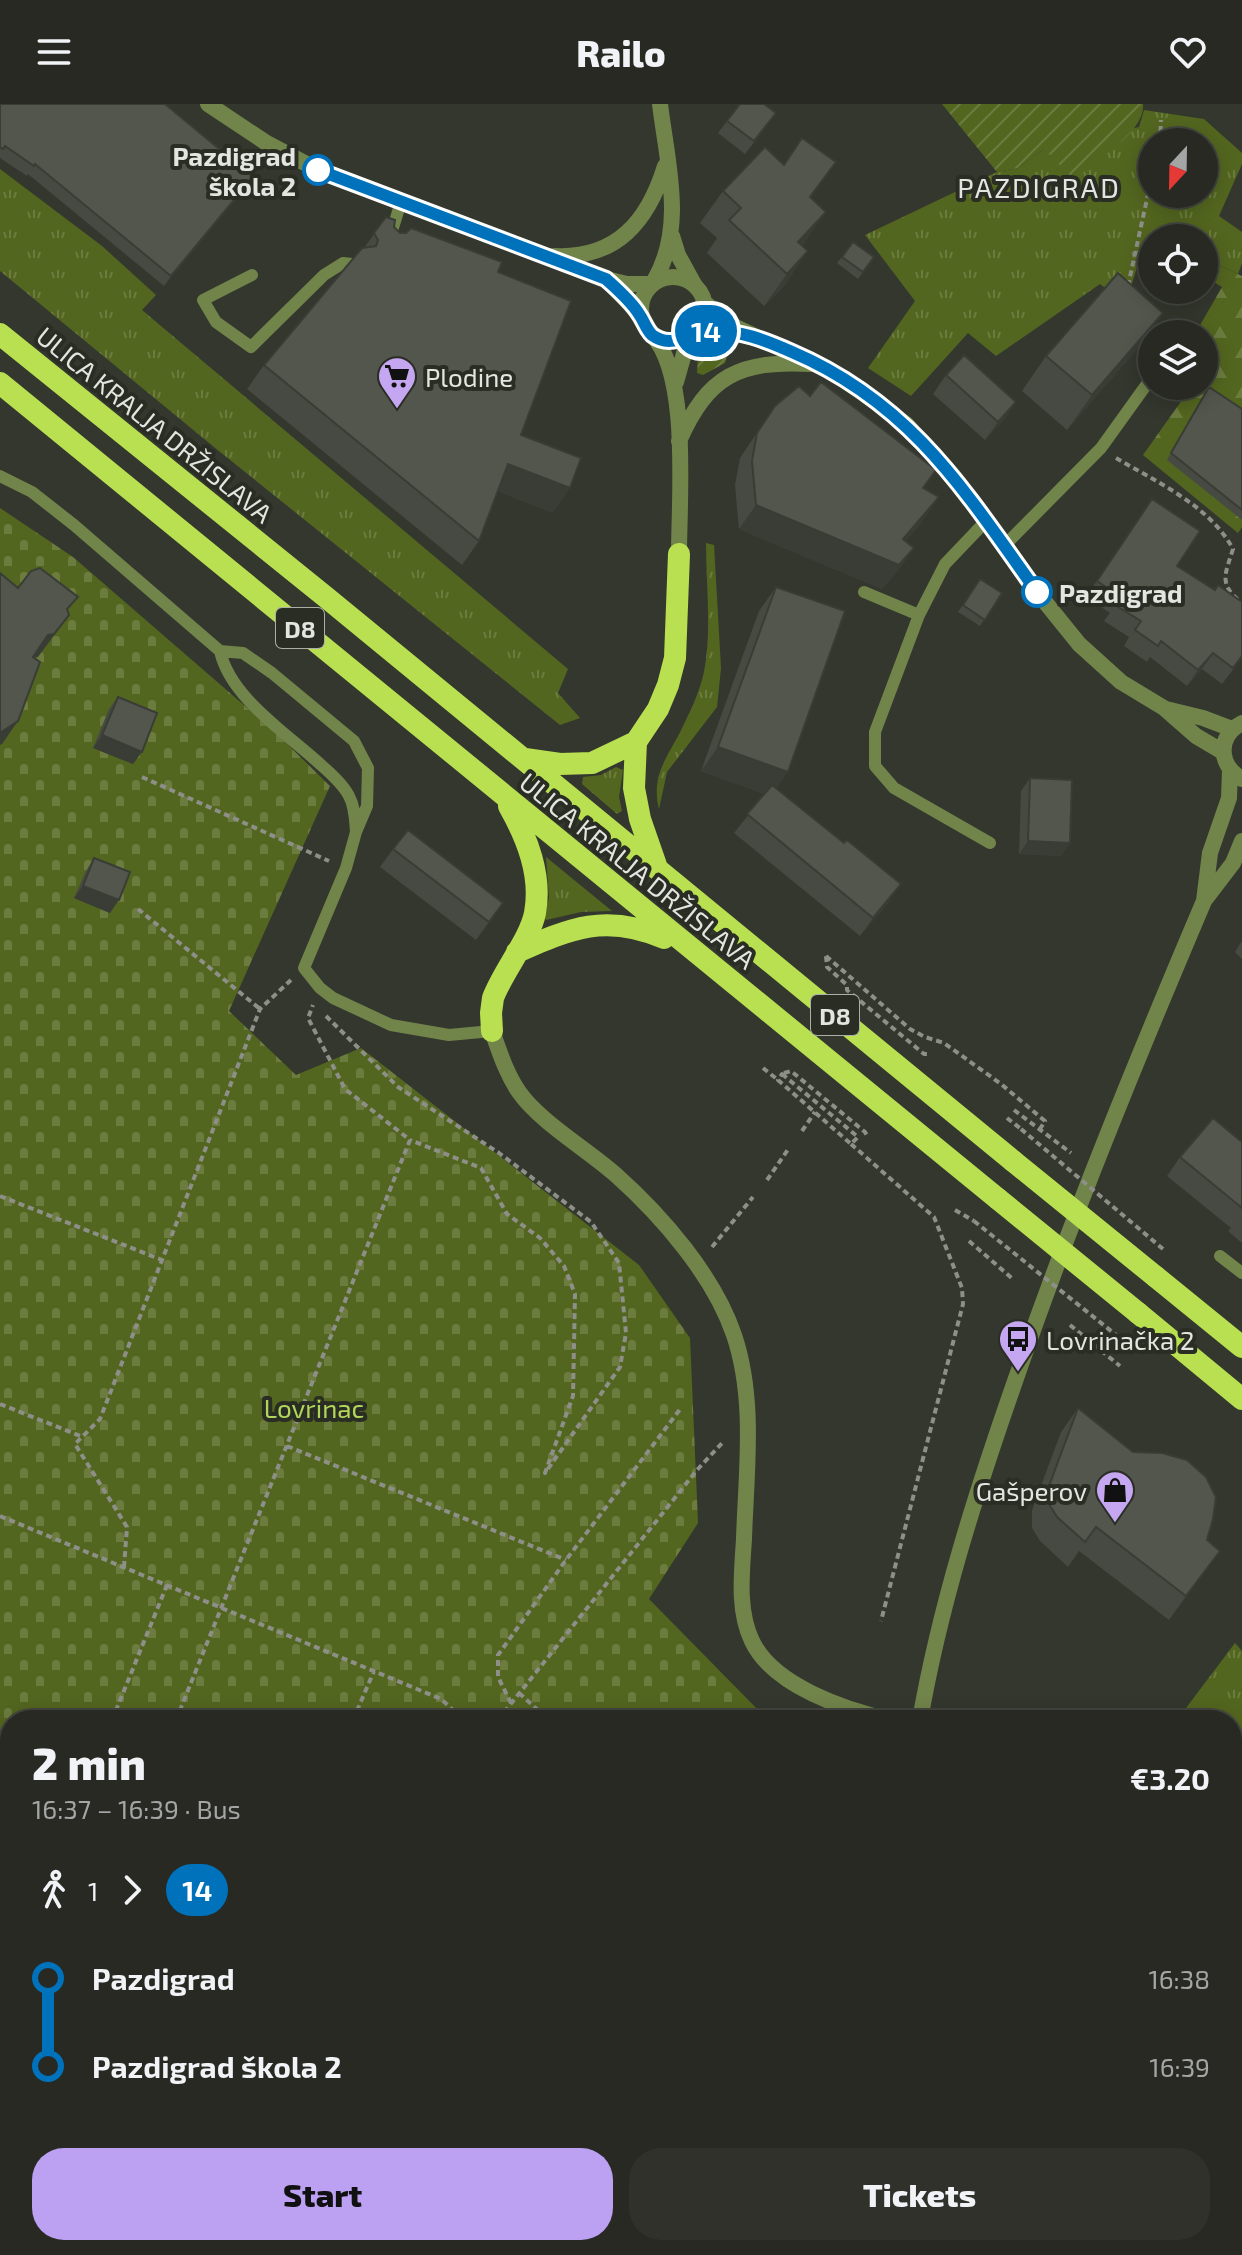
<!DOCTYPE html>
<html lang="en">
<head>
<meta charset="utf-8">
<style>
  body { margin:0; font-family:"Exo 2",sans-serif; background:#2f312a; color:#f1f3f6; height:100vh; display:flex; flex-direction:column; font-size:30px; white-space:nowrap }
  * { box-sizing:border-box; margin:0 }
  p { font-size:26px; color:#a4a6a5 }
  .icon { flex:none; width:44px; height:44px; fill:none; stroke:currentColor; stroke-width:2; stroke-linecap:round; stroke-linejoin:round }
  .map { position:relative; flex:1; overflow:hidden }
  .sheet { position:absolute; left:0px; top:1606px; width:1242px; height:546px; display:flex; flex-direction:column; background:#272922; border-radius:32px 32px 0 0; box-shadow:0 4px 20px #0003,0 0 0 2px #434540 }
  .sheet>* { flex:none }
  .badge { padding:0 16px; border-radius:26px; font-size:28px; line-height:52px }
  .needle { width:52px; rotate:202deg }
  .controls { position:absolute; left:1138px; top:24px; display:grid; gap:16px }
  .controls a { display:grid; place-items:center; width:80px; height:80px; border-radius:50%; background:#272922; box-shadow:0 4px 20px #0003,0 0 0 2px #434540; font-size:40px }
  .map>.badge { position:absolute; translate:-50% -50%; box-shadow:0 0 0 4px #fff }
  .legs { display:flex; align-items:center; gap:12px; height:88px; padding:0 32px; font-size:26px }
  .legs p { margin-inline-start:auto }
  .head { display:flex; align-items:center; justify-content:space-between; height:136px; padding:0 32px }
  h1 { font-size:44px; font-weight:800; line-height:60px }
  .cta { display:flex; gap:16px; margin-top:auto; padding:16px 32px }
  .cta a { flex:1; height:92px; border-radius:32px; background:#bca0f2; color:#111; font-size:32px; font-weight:800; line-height:92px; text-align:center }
  .cta a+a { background:#2f312a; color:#f1f3f6 }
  ul { padding:0 32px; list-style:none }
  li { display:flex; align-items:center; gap:28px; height:88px; font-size:30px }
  li i { display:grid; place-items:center; width:12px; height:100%; margin:0 10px; background:currentColor }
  li i::after { content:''; width:20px; height:20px; margin:-10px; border:6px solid; border-radius:50%; background:#272922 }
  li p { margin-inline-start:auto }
  li:first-child i { background:linear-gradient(#0000 50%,currentColor 0) }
  li:last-child i { background:linear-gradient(currentColor 50%,#0000 0) }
  header { display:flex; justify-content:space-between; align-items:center; height:104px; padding:0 32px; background:#272922; font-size:36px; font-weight:800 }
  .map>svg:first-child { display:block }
  .grass { fill:url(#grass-tufts); fill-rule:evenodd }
  .forest { fill:url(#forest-firs) }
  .cemetery { fill:url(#cemetery-stones) }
  .garden { fill:url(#garden-furrows) }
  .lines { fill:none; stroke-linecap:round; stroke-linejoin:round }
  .path { stroke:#8d8f88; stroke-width:4; stroke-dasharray:6 4; stroke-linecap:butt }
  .service { stroke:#71844a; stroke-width:12 }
  .minor { stroke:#71844a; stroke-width:16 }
  .tertiary { stroke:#71844a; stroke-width:16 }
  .trunk { stroke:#b8e050; stroke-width:22 }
  .path-bridge { stroke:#8d8f88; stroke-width:4; stroke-dasharray:6 4; stroke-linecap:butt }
  .trunk-bridge { stroke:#b8e050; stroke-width:22 }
  .wall { fill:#474a42 }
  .shaded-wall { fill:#3a3c36 }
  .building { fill:#53564d; stroke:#3a3c36; stroke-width:2 }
  .line-1-casing { stroke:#fff; stroke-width:18 }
  .line-1 { stroke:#0072bc; stroke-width:12 }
  .stop-1-dot { fill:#fff; stroke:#0072bc; stroke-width:4 }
  .labels { text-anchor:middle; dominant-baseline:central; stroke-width:8; stroke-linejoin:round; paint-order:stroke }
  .shield { fill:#2a2d24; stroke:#acaea8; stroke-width:2 }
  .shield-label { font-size:24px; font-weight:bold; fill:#e3e5e0 }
  .stop-label { font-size:26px; font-weight:bold; fill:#e3e5e0; stroke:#2a2d24; text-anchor:end }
  .poi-label { font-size:26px; fill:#e3e5e0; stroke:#2a2d24; text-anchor:start }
  .street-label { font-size:26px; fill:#e3e5e0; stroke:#2a2d24 }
  .park-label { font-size:26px; fill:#b2d658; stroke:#2a2d24 }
  .neighbourhood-label { font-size:28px; letter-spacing:2px; fill:#e3e5e0; stroke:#2a2d24 }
</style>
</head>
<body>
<header><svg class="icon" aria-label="menu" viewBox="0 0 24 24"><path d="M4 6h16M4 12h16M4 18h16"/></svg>Railo<svg class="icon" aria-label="heart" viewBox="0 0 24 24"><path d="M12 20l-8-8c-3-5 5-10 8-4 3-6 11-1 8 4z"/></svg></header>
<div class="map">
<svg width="1242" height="2151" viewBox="0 0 1242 2151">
  <defs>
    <pattern id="grass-tufts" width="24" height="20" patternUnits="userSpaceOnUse" patternTransform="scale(2)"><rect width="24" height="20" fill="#53661f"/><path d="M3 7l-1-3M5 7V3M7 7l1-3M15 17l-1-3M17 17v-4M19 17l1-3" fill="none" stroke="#6c7c3f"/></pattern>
    <pattern id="forest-firs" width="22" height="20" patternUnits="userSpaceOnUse" patternTransform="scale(2)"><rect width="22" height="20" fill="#53661f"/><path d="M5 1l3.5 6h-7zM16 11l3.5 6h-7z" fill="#6c7c3f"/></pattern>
    <pattern id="cemetery-stones" width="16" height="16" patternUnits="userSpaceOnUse" patternTransform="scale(2)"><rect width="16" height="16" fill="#53661f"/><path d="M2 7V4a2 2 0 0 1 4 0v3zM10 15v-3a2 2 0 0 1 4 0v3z" fill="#6c7c3f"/></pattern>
    <pattern id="garden-furrows" width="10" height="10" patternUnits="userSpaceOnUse" patternTransform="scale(2)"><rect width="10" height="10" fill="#53661f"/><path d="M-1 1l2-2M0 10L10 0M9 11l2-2" fill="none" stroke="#6c7c3f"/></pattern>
  </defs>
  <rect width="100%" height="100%" fill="#34372e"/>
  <path class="grass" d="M1144,6L1204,15L1242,49V60L1219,112L1242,128V159L1238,170L1204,154V134H1152V140L1145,137L1131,183L1143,214L1100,180L996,252L968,229L911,292L868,264L915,197L865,131L997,68L1018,64L1044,45L1139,23ZM1152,38H1204V90H1152Z
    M0,65L102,142L156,191L142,206L568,565L558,589L580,614L560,621L214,343L0,167Z
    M706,439L714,441L721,564L717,603L667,668L659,705C650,669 670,651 684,620C692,604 700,586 704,568C712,527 706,481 706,439Z
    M616,663L623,666L619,693L622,707L617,710L582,680L583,673L601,671Z
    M546,753L612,807L581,808L546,816L544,813L549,794Z
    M1235,1539L1242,1547V1667L1232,1657V1616H1177Z"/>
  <path class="forest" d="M1204,154L1242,172V423L1238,429L1143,351L1192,282H1204V230H1195L1222,183L1204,172Z"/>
  <path class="cemetery" d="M0,404L73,453L275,628L330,682L229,907L296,971L361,944L639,1161L690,1234L698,1419L649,1495L768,1616H10V2142H704L698,2151H0Z"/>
  <path class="garden" d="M942,0H1143C1146,28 1094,58 1074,75L1044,45L1018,64L997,68Z
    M702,244L728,248L725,259L703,271L697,269L698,252Z"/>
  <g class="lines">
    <path class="path" d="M1160,38L1161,16
      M1128,182L1152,72
      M1147,226L1152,243
      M1116,354C1157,378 1210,402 1233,445C1225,471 1218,480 1242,499
      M142,673L329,757
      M138,805L260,905
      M826,852L910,925L925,933L944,939L1001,980L1045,1017L1040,1025
      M826,852L827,863L847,881V886L924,950H929
      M326,912L398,983L499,1049L591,1118L619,1159L626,1229L620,1263L545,1369L573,1292L575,1190L564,1162L540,1134L507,1110L481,1064L410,1036
      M763,964L778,976
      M784,969L791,967L865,1028L868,1034
      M782,970L858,1033L851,1040L778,976Z
      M1014,1006L1071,1049
      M1007,1014L1021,1025
      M802,1027L815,1008
      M851,1040L934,1113L962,1184L963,1200L881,1517
      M767,1076L789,1044
      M0,1092L162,1156
      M955,1106L974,1117
      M969,1137L1014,1176
      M712,1143L753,1093
      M1070,1221L1120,1262
      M1121,1235L1135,1244
      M0,1300L83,1333
      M287,1342L566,1456
      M0,1412L441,1595L464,1616
      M124,1463L127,1423L75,1340L100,1315L260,905L292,875
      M519,1589L549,1616
      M511,1599L498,1573V1551L566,1456L681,1304
      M112,1616L167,1481
      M176,1616L410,1036L345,985L308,914L313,901
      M353,1616L374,1567
      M498,1616L697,1366L723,1338
      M0,1764L10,1768
      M0,1883L10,1859
      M0,2042L10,2018
      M380,2151L388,2142"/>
    <path class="service" d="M391,130L401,98
      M252,171L203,196L216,218L251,243L324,171L343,159L352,160
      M0,372L32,388L74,421L220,547
      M1004,442L1101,344L1152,273
      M864,488L919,511L875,628V662L894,684L990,739
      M919,511L945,460L987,416
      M356,728C355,716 355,703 349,692C343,680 330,669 320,660C286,629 230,593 220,547L243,549L272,569L354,637L368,664L367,702L356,728L346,764L304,864L320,884L333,894L391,921L449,931L492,927
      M1220,1152L1242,1169"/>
    <path class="minor" d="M208,0L265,38L318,66L606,175L627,180H652
      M672,132L678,151L694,180
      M554,152C617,155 648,117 665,62
      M607,176L641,212
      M654,177C686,123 667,59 660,0
      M1232,1812L1242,1821
      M1232,2002L1242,1989
      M1232,2126L1242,2132
      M885,2151V2142"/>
    <path class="tertiary" d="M641 205a32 32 0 1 1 64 0a32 32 0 1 1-64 0Z
      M704,198L729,220L836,270L906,320L955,374L1037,488L1079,540L1121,578L1164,604L1196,632L1223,648
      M652,231C690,271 679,394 679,450
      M676,278L689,232
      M679,337C708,271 740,256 811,260
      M1166,605L1203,614L1232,625
      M1242,619C1217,632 1218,661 1242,675
      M1204,797L1210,749L1229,694L1230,666
      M492,927C500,949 506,969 519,988C540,1018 588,1046 616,1071C662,1112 714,1172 734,1231C756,1296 746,1368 744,1435C742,1468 737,1506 752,1537C773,1582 846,1606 890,1616
      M920,1616C940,1502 975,1392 1013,1283C1070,1118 1136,957 1204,797L1233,759L1242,737
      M813,2151L816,2142"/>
    <path class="trunk" d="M0,230L327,494L1013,1057
      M0,279L998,1095
      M525,655L560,660L592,659L636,638
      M657,764L640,715L634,684L636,638L658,605L668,581L675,554L679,450
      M517,848C571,824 606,809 664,834
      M492,927L491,909L493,894C503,867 530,835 535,809C542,771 527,734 509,702
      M1156,1173L1242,1243
      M1138,1209L1242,1295"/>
    <path class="path-bridge" d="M1021,1025L1163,1145
      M974,1117L1121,1235"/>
    <path class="trunk-bridge" d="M1013,1057L1156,1173
      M998,1095L1138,1209"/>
  </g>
  <path class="wall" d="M0,0L246,83L164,182L28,70L27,72L0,54Z
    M727,17L767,22L745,50L718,29Z
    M723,87L811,94L802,142L786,180L764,202L707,149L717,134L700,119Z
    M386,113L400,129L498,168L521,331L553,409L498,387L479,437L462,461L247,285L264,261L364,144Z
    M853,138L874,153L858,175L837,159Z
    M1163,209L1139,243L1067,326L1022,287L1046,252Z
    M946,271L1016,298L1003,317L985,336L933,290Z
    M1209,283L1242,354V416L1167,356Z
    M775,302L923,384L922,418L905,437L914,444L897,468L882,485L739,425L735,381L740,354Z
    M1152,395L1177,462L1215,486L1242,498V554L1222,580L1202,565L1187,582L1150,553L1147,558L1124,542L1129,533L1104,517L1110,509L1086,493Z
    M980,475L1002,489L980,522L958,508Z
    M776,483V684L888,799L860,832L734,729L765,690L701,667L759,507Z
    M118,593L133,660L93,644L109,605Z
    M1030,674L1070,739L1061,752L1019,750L1021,687Z
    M393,745L503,799L476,836L380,763Z
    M94,754L110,809L74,794L86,767Z
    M1242,837V855L1235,848Z
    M1242,1038V1139L1228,1127L1231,1124L1167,1072L1180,1053Z
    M1078,1304L1207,1436L1220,1447L1169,1516L1079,1447L1068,1463L1040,1437L1032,1424V1406L1061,1328Z
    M1242,1712V1808L1232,1801V1795L1239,1785L1232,1778V1716Z
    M1242,1909V1932L1233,1922Z
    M1242,2039V2121L1232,2116V2051Z
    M255,2142H335L351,2151H249Z
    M971,2142H1109L1107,2151H969Z"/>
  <path class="shaded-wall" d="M253,73L246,83L164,182L171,172Z
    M826,108L804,140L781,164L798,138Z
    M808,147L786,180L764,202L787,170Z
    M1163,209L1139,243L1067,326L1092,291Z
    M1016,298L1003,317L985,336L998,318Z
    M508,360L570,384L553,409L491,384Z
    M939,393L922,418L889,457L914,444L897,468L882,485L739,425L756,401L903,435Z
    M69,511L38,553L33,554L48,531Z
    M1213,549L1202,565L1187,582L1198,566Z
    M18,617L2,640L0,641V629Z
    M102,631L142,648L133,660L93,644Z
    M718,643L788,668L771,692L701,667Z
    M1028,737L1070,739L1061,752L1019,750Z
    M901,780L888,799L860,832L873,814Z
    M83,782L119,796L110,809L74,794Z
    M1220,1447L1203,1471L1169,1516L1186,1492Z
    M1001,2142H1026L1083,2151H995Z"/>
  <path class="building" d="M0,0H165L253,73L171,172L35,60L34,62L5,42L3,45L0,43Z
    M740,0H764L776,9L754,37L727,17Z
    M802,34L836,58L810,93L826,108L798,138L808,147L787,170L729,116L741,104L723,87L765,43L784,61Z
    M386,113L395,116L394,123L400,129H406L411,124L502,158L498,168L571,197L521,331L581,354L570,384L508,360L479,437L264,261L362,144L376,142L378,136L374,129Z
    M853,138L874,153L863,168L842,153Z
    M1118,169L1163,209L1092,291L1046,252Z
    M964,251L1016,298L998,318L946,271Z
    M821,278L936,366L923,384L939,393L903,435L914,444L899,461L756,401L752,357L757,329L775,302L799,282L810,292Z
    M1209,283L1242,305V406L1171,349Z
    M1152,395L1200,427L1177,462L1215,486L1218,481L1242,498V552L1233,564L1213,549L1198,566L1161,537L1158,542L1135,526L1141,517L1115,501L1121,493L1097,477Z
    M40,464L78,493L67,505L69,511L54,530L48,531L33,553L40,558L18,617L0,629V469L18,484L31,467Z
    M980,475L1002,489L985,516L963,501Z
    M776,483L845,507L788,668L718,643Z
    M118,593L157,609L142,648L102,631Z
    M1030,674L1072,676L1070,739L1028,737Z
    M772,681L844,739L847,736L901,780L873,814L747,710Z
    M408,726L503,799L489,818L393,745Z
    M94,754L130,768L119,796L83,782Z
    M1213,1014L1242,1038V1104L1180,1053Z
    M1078,1304L1133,1348L1162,1349L1187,1356L1206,1373L1216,1393L1213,1415L1207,1436L1220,1447L1186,1492L1096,1423L1085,1438L1057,1413L1049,1400V1382Z
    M1238,1709L1242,1712V1767L1232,1758V1716Z
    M1242,2039V2096L1232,2088V2051Z
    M262,2142H335L343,2145L351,2151H261Z
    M982,2142H1003V2151H981Z
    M1026,2142H1109L1107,2151H1083Z"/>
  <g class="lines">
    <defs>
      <path id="line-1" d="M318,66L606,175C618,186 631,197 639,210C644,217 646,225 652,231C672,246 690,228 710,227C740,226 765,236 792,248C911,299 965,387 1037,488"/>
    </defs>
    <use href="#line-1" class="line-1-casing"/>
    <use href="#line-1" class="line-1"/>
  </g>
  <defs>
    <symbol id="supermarket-pin" viewBox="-11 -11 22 30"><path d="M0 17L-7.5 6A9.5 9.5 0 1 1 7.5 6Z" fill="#c5a6f0" stroke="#2a2d24"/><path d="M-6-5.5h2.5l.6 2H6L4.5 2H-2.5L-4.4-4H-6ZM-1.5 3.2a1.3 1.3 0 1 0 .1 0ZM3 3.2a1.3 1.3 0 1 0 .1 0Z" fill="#111"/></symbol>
    <symbol id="bus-pin" viewBox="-11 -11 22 30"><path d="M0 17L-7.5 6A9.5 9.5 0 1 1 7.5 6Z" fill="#c5a6f0" stroke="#2a2d24"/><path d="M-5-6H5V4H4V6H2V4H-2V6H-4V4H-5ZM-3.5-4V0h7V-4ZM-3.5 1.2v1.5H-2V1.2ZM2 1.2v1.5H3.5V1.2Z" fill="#111"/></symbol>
    <symbol id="shop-pin" viewBox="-11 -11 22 30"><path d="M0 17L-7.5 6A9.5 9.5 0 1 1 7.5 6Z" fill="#c5a6f0" stroke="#2a2d24"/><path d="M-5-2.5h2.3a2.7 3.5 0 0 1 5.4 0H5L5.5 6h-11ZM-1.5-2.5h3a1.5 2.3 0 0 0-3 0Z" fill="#111"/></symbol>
  </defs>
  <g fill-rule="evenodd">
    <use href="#supermarket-pin" x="375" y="250" width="44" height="60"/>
    <use href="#bus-pin" x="996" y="1213" width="44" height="60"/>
    <use href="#shop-pin" x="1093" y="1364" width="44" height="60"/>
  </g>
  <g class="stop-1-dot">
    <circle cx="318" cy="66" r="14"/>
    <circle cx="1037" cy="488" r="14"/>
  </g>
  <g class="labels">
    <g class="shield">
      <rect x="276" y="504" width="48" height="40" rx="6"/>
      <rect x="811" y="891" width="48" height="40" rx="6"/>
    </g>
    <g class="shield-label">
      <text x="300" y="524">D8</text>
      <text x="835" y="911">D8</text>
    </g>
    <g class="stop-label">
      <text x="296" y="51">Pazdigrad<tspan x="296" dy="30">škola 2</tspan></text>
      <text x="1059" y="488" text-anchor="start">Pazdigrad</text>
    </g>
    <g class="poi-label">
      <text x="425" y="272">Plodine</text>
      <text x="1046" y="1235">Lovrinačka 2</text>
      <text x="1087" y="1386" text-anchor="end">Gašperov</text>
    </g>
    <g class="street-label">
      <text transform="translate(155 320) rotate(39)">ULICA KRALJA DRŽISLAVA</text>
      <text transform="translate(638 766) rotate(39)">ULICA KRALJA DRŽISLAVA</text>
    </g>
    <g class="park-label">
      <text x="314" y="1303">Lovrinac</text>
    </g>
    <g class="neighbourhood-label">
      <text x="1039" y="83">PAZDIGRAD</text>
    </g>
  </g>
</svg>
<div class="controls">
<a><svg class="needle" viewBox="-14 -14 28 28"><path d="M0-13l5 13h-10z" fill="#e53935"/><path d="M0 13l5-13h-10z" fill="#a4a6a5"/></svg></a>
<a><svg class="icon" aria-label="locate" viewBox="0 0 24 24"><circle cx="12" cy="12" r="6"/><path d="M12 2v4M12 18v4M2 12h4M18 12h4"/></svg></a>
<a><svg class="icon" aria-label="layers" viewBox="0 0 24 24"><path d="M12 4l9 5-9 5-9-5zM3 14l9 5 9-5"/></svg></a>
</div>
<b class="badge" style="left:706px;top:227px;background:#0072bc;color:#fff">14</b>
<section class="sheet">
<div class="head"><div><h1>2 min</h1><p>16:37 – 16:39 · Bus</p></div><b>€3.20</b></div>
<div class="legs"><svg class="icon" aria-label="walk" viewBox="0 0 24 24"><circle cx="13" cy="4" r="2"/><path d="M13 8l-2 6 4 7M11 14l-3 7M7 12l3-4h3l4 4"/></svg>1<svg class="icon" aria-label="forward" viewBox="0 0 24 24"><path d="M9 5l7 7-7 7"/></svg><b class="badge" style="background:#0072bc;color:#fff">14</b></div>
<ul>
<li><i style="color:#0072bc"></i><b>Pazdigrad</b><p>16:38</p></li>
<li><i style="color:#0072bc"></i><b>Pazdigrad škola 2</b><p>16:39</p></li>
</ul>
<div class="cta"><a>Start</a><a>Tickets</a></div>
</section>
</div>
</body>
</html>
